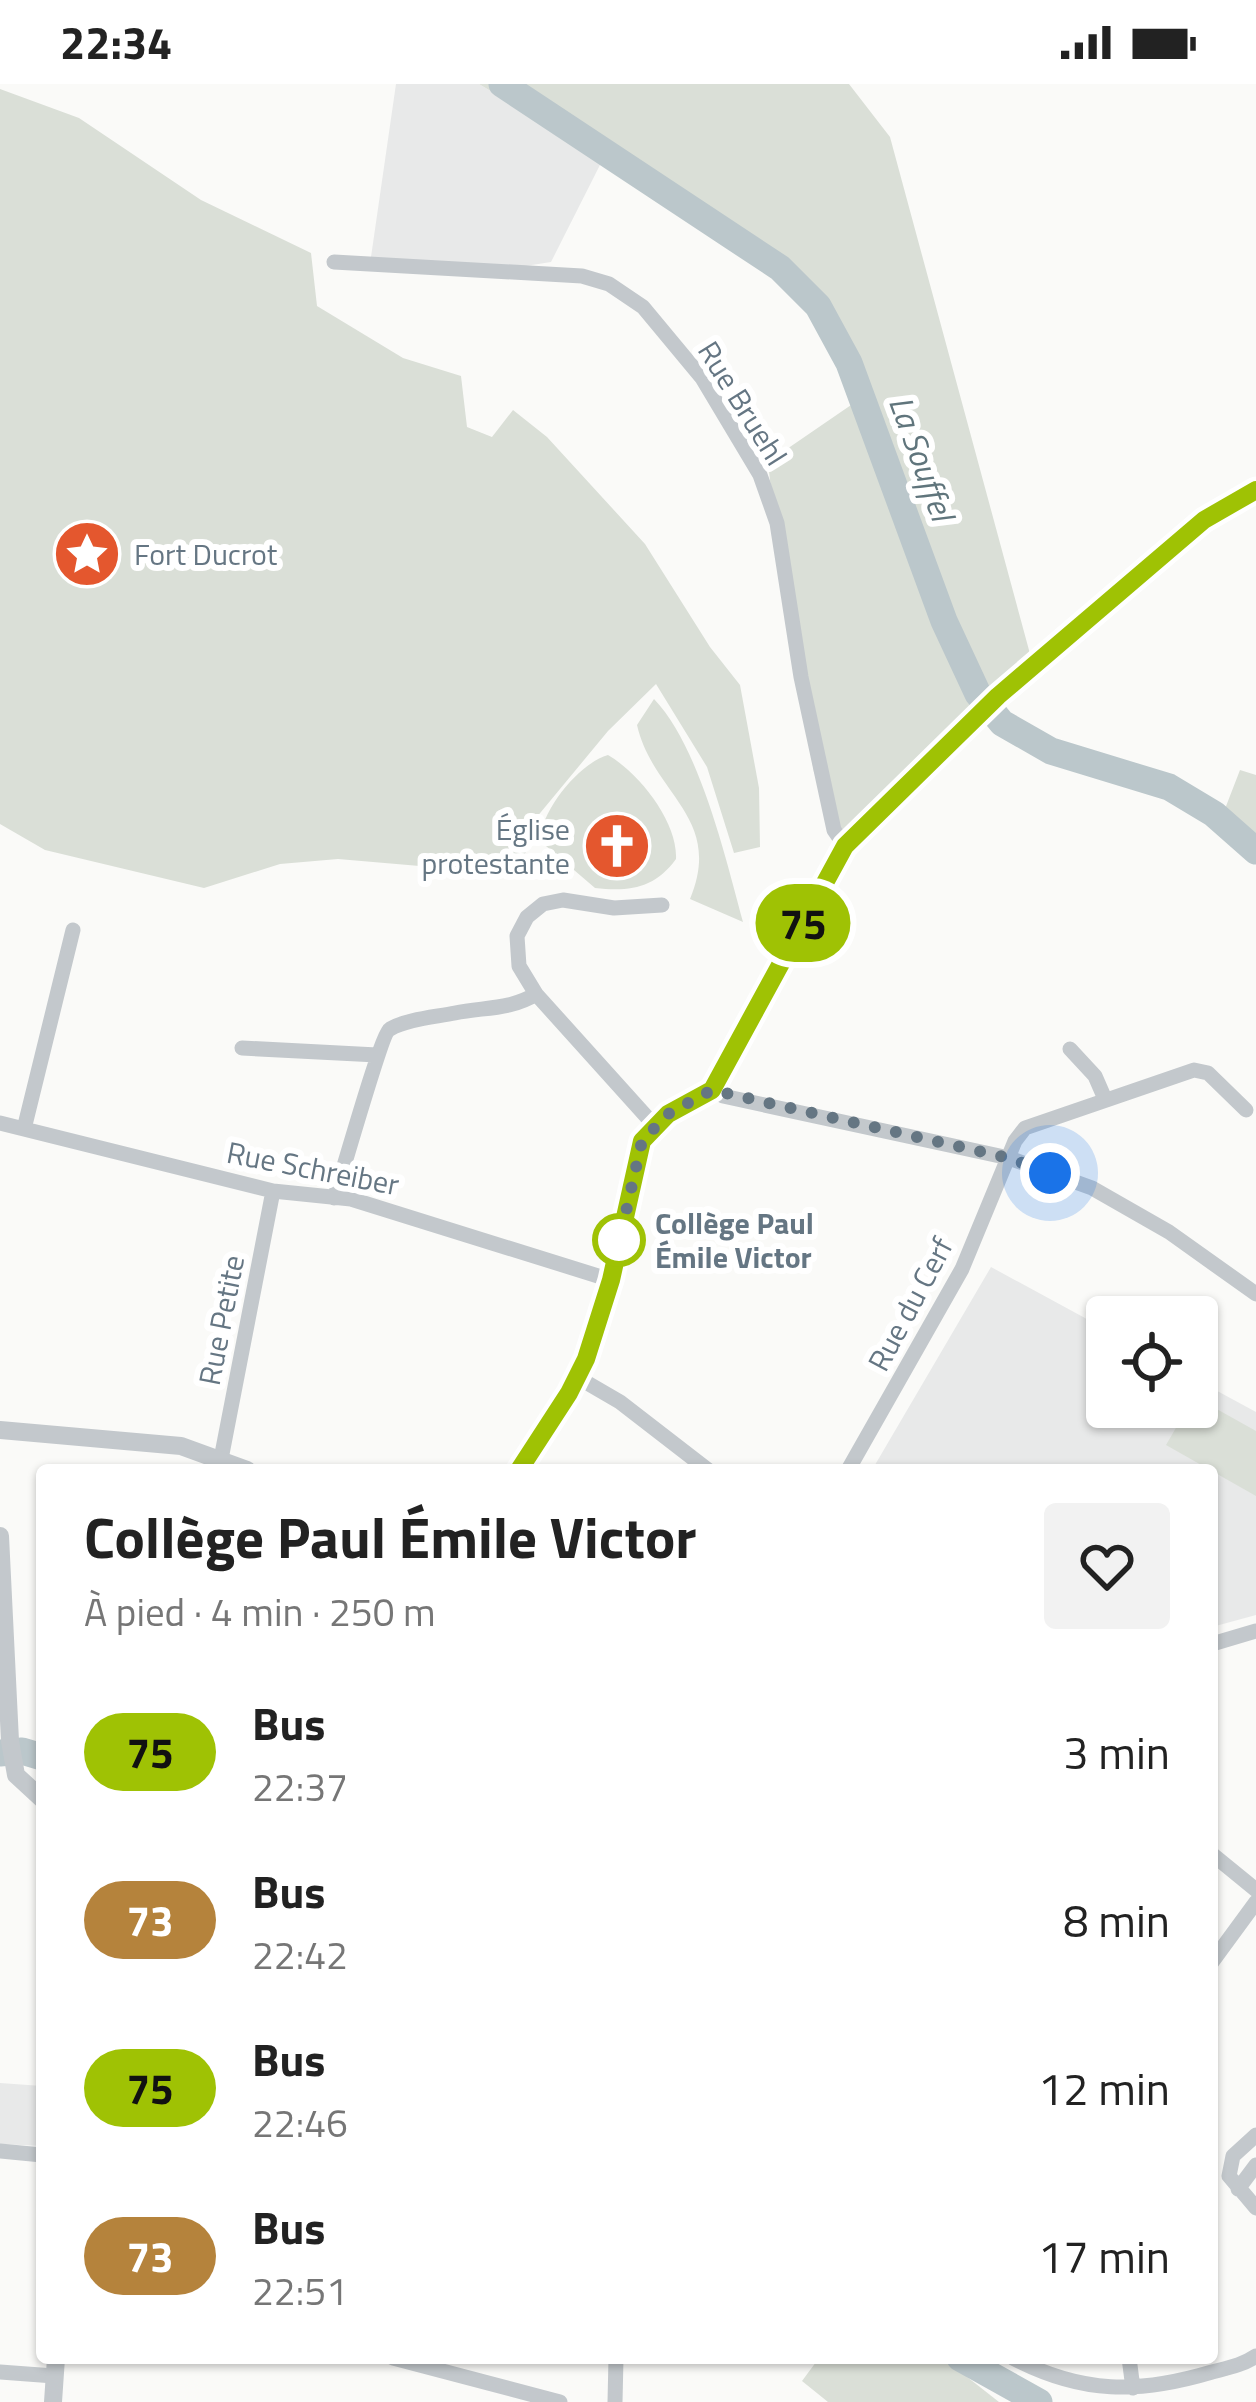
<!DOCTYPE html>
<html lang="fr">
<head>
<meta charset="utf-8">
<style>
  body { margin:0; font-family:"Titillium Web",sans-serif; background:#f2f2f2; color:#222; height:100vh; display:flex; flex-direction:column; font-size:45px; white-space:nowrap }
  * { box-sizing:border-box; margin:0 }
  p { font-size:39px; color:#767676 }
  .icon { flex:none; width:66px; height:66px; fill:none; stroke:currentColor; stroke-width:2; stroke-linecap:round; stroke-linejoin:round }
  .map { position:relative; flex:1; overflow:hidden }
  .sheet { position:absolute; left:36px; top:1380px; width:1182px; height:900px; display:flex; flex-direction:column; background:#fff; border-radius:12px; box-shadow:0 3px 9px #0004 }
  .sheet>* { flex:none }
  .badge { padding:0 24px; border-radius:39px; font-size:42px; line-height:78px }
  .fabs { position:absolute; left:1086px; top:1212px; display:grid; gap:24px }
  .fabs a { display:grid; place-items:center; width:132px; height:132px; border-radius:12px; background:#fff; box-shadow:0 3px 9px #0004; font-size:60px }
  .you { position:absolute; width:60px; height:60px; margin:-30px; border:9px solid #fff; border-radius:50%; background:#1a73e8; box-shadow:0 0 0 18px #1a73e833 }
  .map>.badge { position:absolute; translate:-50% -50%; box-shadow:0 0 0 6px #fff }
  .round { display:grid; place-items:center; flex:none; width:126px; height:126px; border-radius:12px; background:#f2f2f2 }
  .summary { display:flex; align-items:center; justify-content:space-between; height:204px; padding:0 48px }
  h1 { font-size:57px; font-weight:700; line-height:90px }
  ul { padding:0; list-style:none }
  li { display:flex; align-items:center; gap:36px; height:168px; padding:0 48px }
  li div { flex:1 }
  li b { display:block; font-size:45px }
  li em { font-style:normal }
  li .badge { min-width:132px; font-weight:700; text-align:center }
  .status { display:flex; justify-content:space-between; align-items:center; height:84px; padding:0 60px; background:#fff; direction:ltr }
  .status svg { height:33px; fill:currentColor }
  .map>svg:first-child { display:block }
  .built { fill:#e8e9e9 }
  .green { fill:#dadfd7; fill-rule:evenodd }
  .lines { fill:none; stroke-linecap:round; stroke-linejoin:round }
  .river { stroke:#bbc7cb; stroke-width:27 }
  .minor { stroke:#c3c8cc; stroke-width:15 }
  .tertiary { stroke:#c3c8cc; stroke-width:18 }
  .line-casing { stroke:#fff; stroke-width:27 }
  .line { stroke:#9fc204; stroke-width:18 }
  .walk { stroke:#657683; stroke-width:12; stroke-dasharray:0 21.6 }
  .stop-dot { fill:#fff; stroke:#9fc204; stroke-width:6 }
  .labels { text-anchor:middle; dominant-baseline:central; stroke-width:12; stroke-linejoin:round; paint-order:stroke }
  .street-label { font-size:30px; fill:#657683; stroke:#fff }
  .poi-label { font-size:30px; fill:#657683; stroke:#fff; text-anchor:start }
  .stop-label { font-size:30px; font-weight:bold; fill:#657683; stroke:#fff; text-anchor:start }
  .water-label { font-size:33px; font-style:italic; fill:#60757c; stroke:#fff }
</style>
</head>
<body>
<div class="status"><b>22:34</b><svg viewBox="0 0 49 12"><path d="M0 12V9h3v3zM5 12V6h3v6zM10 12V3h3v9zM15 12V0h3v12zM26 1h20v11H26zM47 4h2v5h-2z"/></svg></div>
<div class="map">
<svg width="1256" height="2318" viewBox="0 0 1256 2318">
  <rect width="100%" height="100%" fill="#fafaf8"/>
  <path class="built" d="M396,0H479L603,75L551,178L475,190L371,173Z
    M991,1183L1107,1246V1323H1197V1296L1256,1328V1531L1212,1543V1386H872Z
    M0,1999L42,2002V2062L0,2060Z"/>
  <path class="green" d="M479,0H849L890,53L1036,592L849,763L814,688L783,515L768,378L854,319L792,190Z
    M0,5L79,34L201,116L311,169L317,222L403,274L461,292L467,343L492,353L513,326L547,353L645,460L710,563L740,601L759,704L760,763L734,769L707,683L656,600L608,647L536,734L525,770L524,791L338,775L280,780L204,804L45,766L0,740Z
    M654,615C699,661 726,775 743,838L690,815C724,733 653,711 637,641Z
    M608,671C639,689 678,738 676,775C655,804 630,808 595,804L539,756C543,725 578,680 608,671ZM635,735L644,750L600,791L588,776Z
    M1240,686L1256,691V760L1223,730Z
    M1197,1314L1256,1347V1412L1166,1361L1188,1323H1197Z
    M819,2274H943L999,2318H828L802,2297Z"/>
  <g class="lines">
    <path class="river" d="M502,0L780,184L818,222L849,279L944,537L978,610L1002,639L1051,667L1169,703L1214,730L1256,767
      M0,1669L22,1667L42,1673
      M960,2274L1039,2318"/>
    <path class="minor" d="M334,178L582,192L609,200L643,223L702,294L760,391L777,439L801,593L834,746L845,762
      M242,964L377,971
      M1070,965L1095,992L1105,1015
      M712,1006L723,1012L1009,1074L1092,1104L1169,1148L1256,1210
      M0,1039L273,1107L351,1115L611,1196
      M654,1041L536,910L519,882L517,852L527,833L543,820L563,816L614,824L662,821
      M24,1045L73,846
      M334,1114C342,1092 381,950 390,945C407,935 436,933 455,929C484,923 510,926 536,910
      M577,1293L620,1318L708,1386
      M221,1375L273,1107
      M848,1386L962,1185L1015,1057L1025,1044L1194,986L1208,989L1246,1026
      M1212,1560L1256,1547
      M1212,1770L1256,1806
      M1212,1878L1256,1818
      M1256,2051L1233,2072L1229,2092L1256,2124
      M0,2067L42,2071
      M1238,2105L1256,2081
      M393,2274L560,2318
      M1013,2274C1082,2310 1138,2310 1212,2288C1227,2284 1243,2281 1256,2272
      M1129,2274L1133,2304
      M0,2288L54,2292
      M615,2318L616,2274"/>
    <path class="tertiary" d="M0,1346L181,1362L247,1386
      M519,1386L569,1309L586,1275L611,1196L642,1057L668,1030L712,1006L845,762L998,612L1204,437L1256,406
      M0,1452L10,1657L16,1691L42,1715
      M53,2318L56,2274"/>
  </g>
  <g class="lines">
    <defs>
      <path id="line" d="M519,1386L569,1309L586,1275L611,1196L642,1057L668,1030L712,1006L845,762L998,612L1204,436L1256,406"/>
    </defs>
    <use href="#line" class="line-casing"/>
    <use href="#line" class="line"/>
    <path class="walk" d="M619,1156L616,1172L642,1057L668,1030L712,1006L1009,1074L1050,1089"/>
  </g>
  <defs>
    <symbol id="sight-disc" viewBox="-11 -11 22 22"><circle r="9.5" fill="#e4572e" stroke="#fff"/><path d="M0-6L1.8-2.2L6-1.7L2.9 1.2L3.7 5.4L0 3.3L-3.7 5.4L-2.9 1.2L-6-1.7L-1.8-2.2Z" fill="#fff"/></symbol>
    <symbol id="church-disc" viewBox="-11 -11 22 22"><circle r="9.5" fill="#e4572e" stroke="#fff"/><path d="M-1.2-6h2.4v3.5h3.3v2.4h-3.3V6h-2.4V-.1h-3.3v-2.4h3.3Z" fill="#fff"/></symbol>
  </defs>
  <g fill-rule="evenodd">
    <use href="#sight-disc" x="49" y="432" width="76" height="76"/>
    <use href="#church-disc" x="579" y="724" width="76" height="76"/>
  </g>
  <circle class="stop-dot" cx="619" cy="1156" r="24"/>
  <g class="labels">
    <g class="street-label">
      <text transform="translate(743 319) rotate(58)">Rue Bruehl</text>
      <text transform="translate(313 1084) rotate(11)">Rue Schreiber</text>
      <text transform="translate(910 1220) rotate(-62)">Rue du Cerf</text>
      <text transform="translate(221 1236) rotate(-79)">Rue Petite</text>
    </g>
    <g class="poi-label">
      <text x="134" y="470">Fort Ducrot</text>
      <text x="570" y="745" text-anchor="end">Église<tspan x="570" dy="34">protestante</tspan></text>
    </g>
    <g class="stop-label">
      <text x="655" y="1139">Collège Paul<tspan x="655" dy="34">Émile Victor</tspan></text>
    </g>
    <g class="water-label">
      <text transform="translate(922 374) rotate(70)">La Souffel</text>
    </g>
  </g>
</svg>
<div class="fabs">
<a><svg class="icon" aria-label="locate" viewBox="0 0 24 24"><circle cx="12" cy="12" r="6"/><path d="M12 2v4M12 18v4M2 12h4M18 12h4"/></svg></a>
</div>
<div class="you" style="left:1050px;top:1089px"></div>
<b class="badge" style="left:803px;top:839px;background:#9fc204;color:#111">75</b>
<section class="sheet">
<div class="summary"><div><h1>Collège Paul Émile Victor</h1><p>À pied · 4 min · 250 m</p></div><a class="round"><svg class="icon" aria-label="heart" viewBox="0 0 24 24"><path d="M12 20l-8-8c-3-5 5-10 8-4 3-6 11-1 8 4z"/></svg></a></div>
<ul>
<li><span class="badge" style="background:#9fc204;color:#111">75</span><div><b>Bus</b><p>22:37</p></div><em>3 min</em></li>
<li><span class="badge" style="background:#b5833c;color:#fff">73</span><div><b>Bus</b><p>22:42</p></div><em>8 min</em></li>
<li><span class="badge" style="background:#9fc204;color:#111">75</span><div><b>Bus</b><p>22:46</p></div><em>12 min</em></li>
<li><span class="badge" style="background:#b5833c;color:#fff">73</span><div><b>Bus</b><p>22:51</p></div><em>17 min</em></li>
</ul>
</section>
</div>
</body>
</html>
